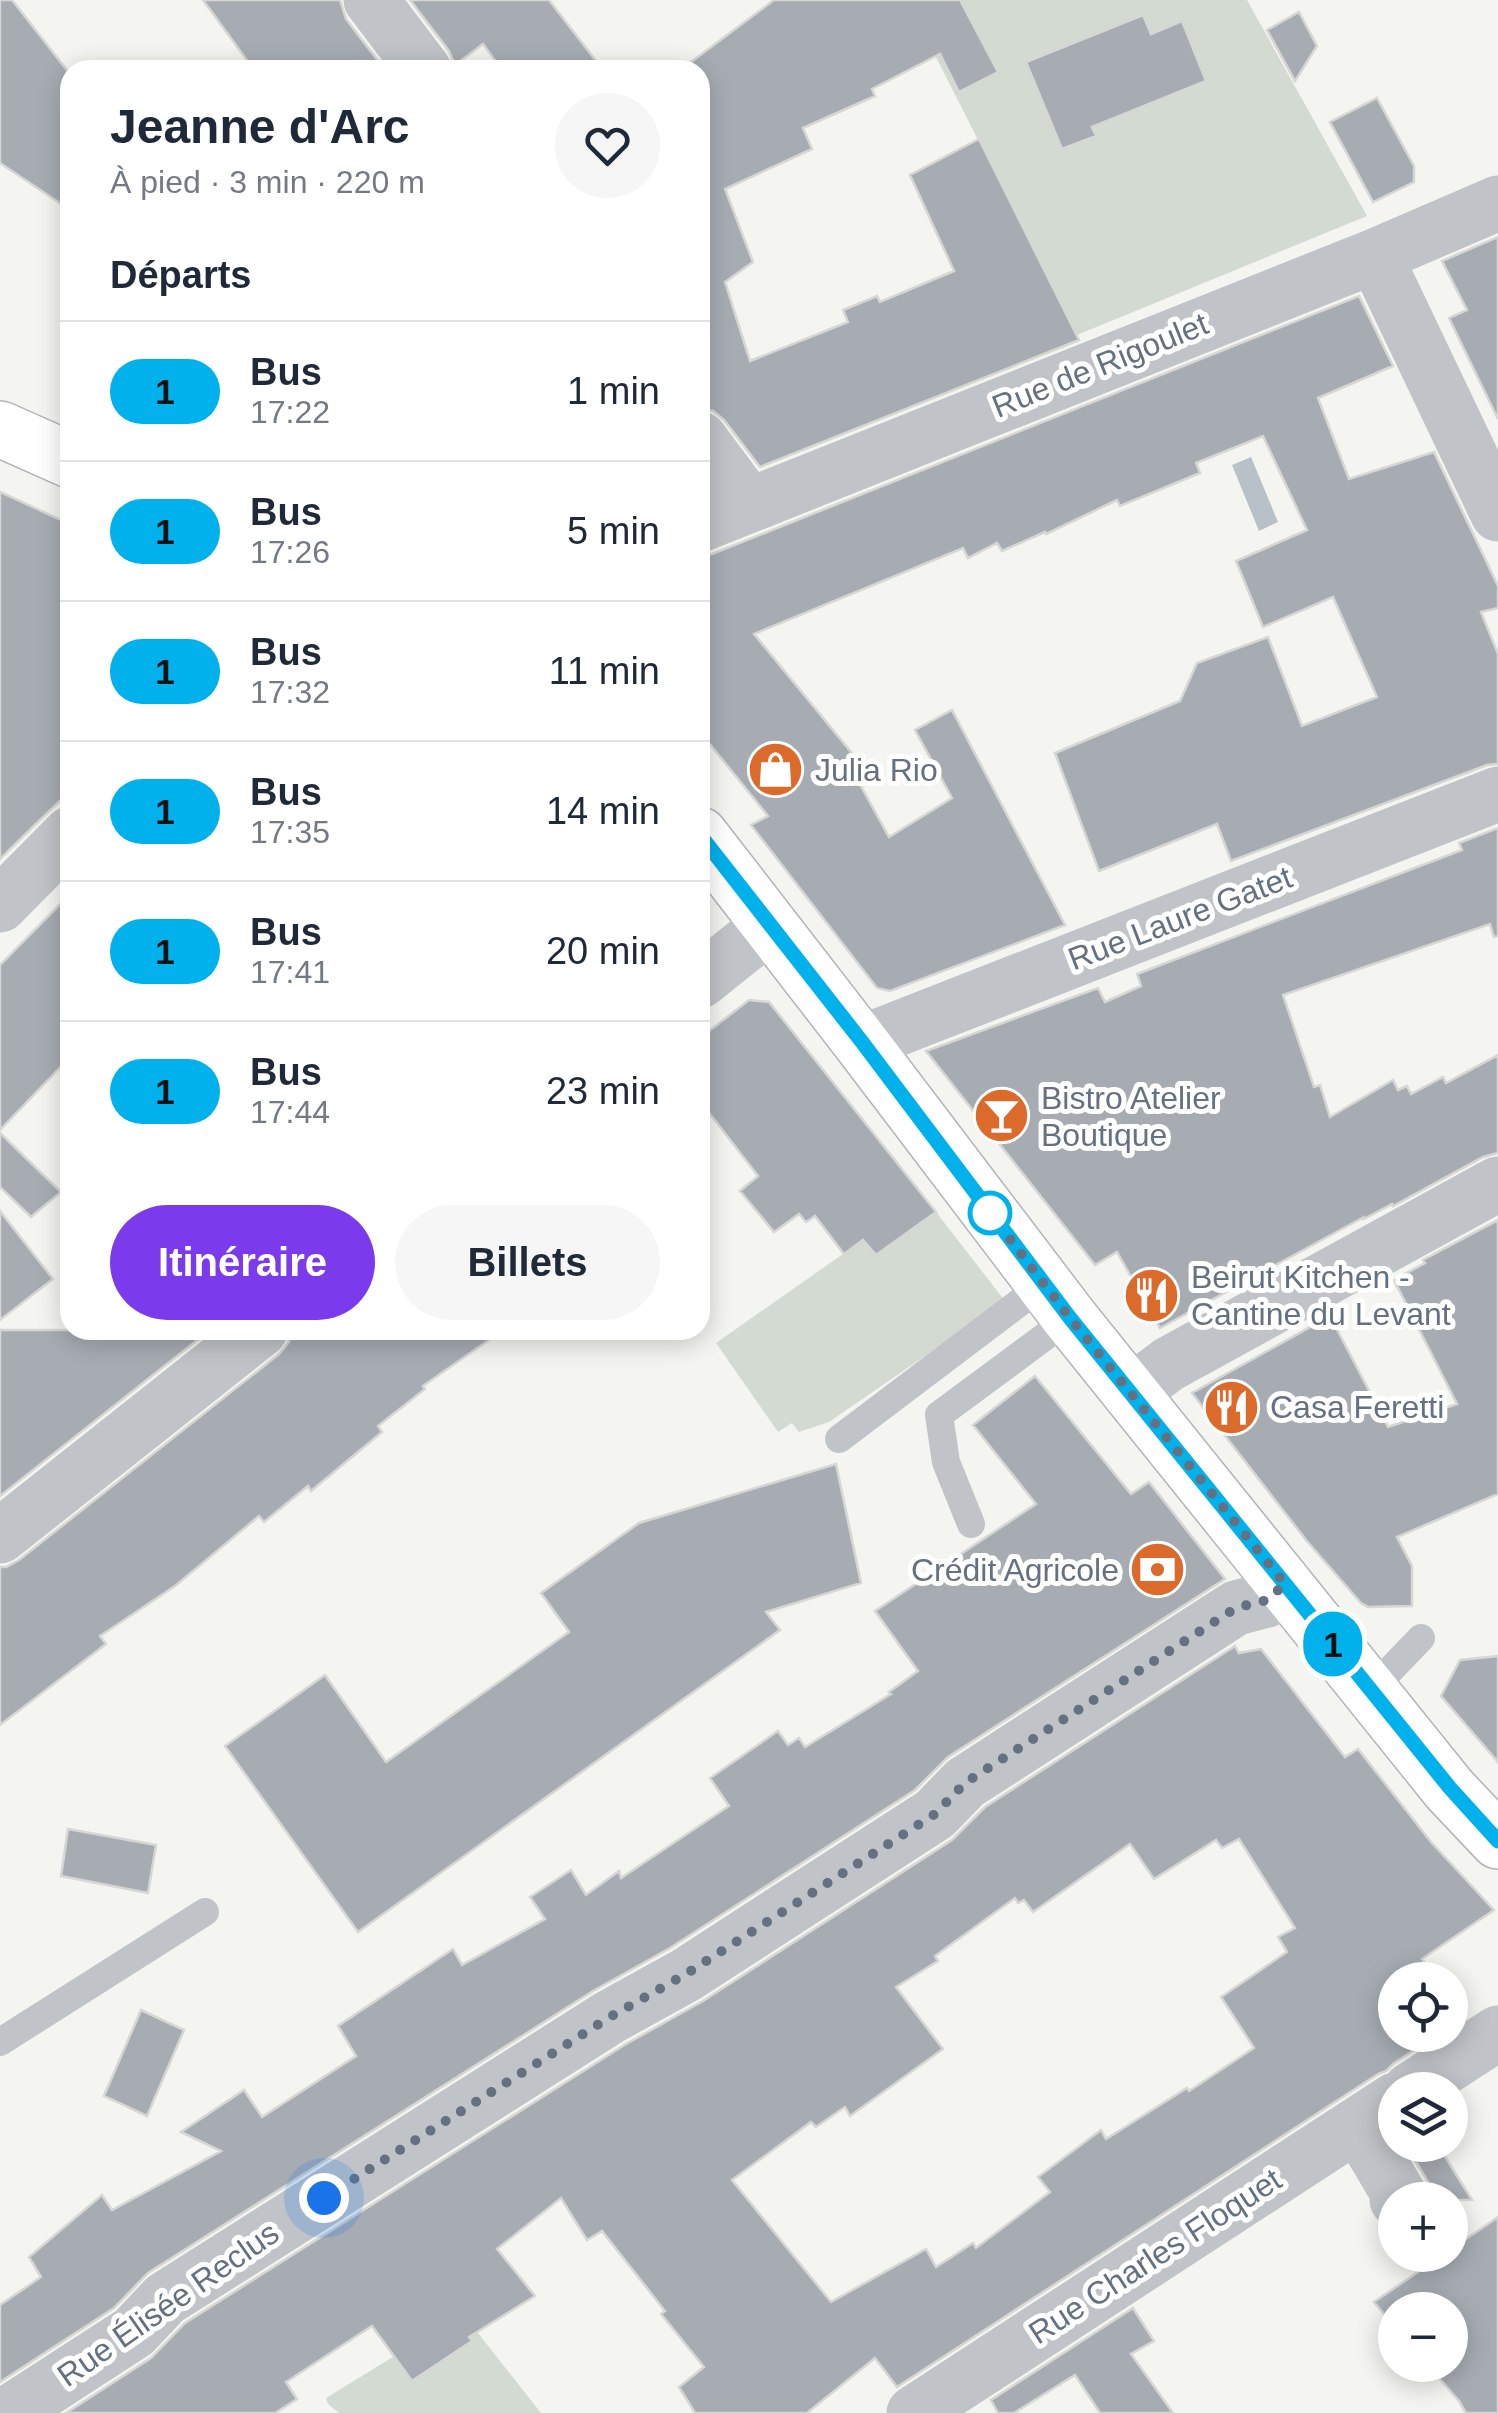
<!DOCTYPE html>
<html lang="fr">
<head>
<meta charset="utf-8">
<style>
  body { margin:0; font-family:Helvetica,sans-serif; background:#f6f6f7; color:#1f2937; height:100vh; display:flex; flex-direction:column; font-size:38px; white-space:nowrap }
  * { box-sizing:border-box; margin:0 }
  p { font-size:32px; color:#747a83 }
  .icon { flex:none; width:55px; height:55px; fill:none; stroke:currentColor; stroke-width:2; stroke-linecap:round; stroke-linejoin:round }
  .map { position:relative; flex:1; overflow:hidden }
  .drawer { position:absolute; left:60px; top:60px; width:650px; height:1280px; display:flex; flex-direction:column; background:#fff; border-radius:30px; box-shadow:0 5px 25px #0003 }
  .drawer>* { flex:none }
  .badge { padding:0 20px; border-radius:32px; font-size:35px; line-height:65px }
  .fabs { position:absolute; left:1378px; top:1962px; display:grid; gap:20px }
  .fabs a { display:grid; place-items:center; width:90px; height:90px; border-radius:50%; background:#fff; box-shadow:0 5px 25px #0003; font-size:50px }
  .you { position:absolute; width:50px; height:50px; margin:-25px; border:8px solid #fff; border-radius:50%; background:#1a73e8; box-shadow:0 0 0 15px #1a73e833 }
  .map>.badge { position:absolute; translate:-50% -50%; box-shadow:0 0 0 5px #fff }
  h2 { padding:0 50px; font-size:38px; line-height:90px }
  .round { display:grid; place-items:center; flex:none; width:105px; height:105px; border-radius:52px; background:#f6f6f7 }
  .headline { display:flex; align-items:center; justify-content:space-between; height:170px; padding:0 50px }
  h1 { font-size:48px; font-weight:600; line-height:75px }
  .action { display:flex; gap:20px; margin-top:auto; padding:20px 50px }
  .action a { flex:1; height:115px; border-radius:60px; background:#7c3aed; color:#fff; font-size:40px; font-weight:600; line-height:115px; text-align:center }
  .action a+a { background:#f6f6f7; color:#1f2937 }
  ul { padding:0; list-style:none }
  li { display:flex; align-items:center; gap:30px; height:140px; padding:0 50px; border-top:2px solid #e0e1e3 }
  li div { flex:1 }
  li b { display:block; font-size:38px }
  li em { font-style:normal }
  li .badge { min-width:110px; font-weight:700; text-align:center }
  .map>svg:first-child { display:block }
  .green { fill:#d3dad1 }
  .water { fill:#b8c1c7 }
  .building { fill:#a7acb3; stroke:#d6d6d4; stroke-width:2.5; fill-rule:evenodd }
  .lines { fill:none; stroke-linecap:round; stroke-linejoin:round }
  .primary-casing { stroke:#b1b5b9; stroke-width:58 }
  .lane { stroke:#c0c3c7; stroke-width:28 }
  .street { stroke:#c0c3c7; stroke-width:55 }
  .primary { stroke:#fff; stroke-width:55 }
  .line-casing { stroke:#fff; stroke-width:22 }
  .line { stroke:#00b1eb; stroke-width:15 }
  .walk { stroke:#657181; stroke-width:10; stroke-dasharray:0 18 }
  .stop-dot { fill:#fff; stroke:#00b1eb; stroke-width:5 }
  .labels { text-anchor:middle; dominant-baseline:central; stroke-width:10; stroke-linejoin:round; paint-order:stroke }
  .street-label { font-size:32px; fill:#657181; stroke:#fff }
  .poi-label { font-size:32px; fill:#657181; stroke:#fff; text-anchor:start }
</style>
</head>
<body>
<div class="map">
<svg width="1498" height="2413" viewBox="0 0 1498 2413">
  <rect width="100%" height="100%" fill="#f4f5f1"/>
  <path class="green" d="M907,0H1247L1367,216L1077,335Z
    M936,1212L1005,1301L829,1422L799,1432L792,1423L778,1432L716,1343L863,1240L876,1255Z
    M463,2314L541,2413H339L328,2404L326,2398Z"/>
  <path class="water" d="M1251,457L1278,522L1259,531L1232,465Z"/>
  <path class="building" d="M0,0H12L70,74V210L0,163Z
    M203,0H340L346,19L385,70H254Z
    M410,0H549L603,70H502L483,44L455,65L449,51Z
    M774,0H960L998,72L959,92L940,54L872,89L875,96L803,128L812,149L725,189L753,262L725,282L750,361L848,322L843,310L877,296L880,302L954,271L910,175L979,139L1079,340L760,467L724,420L713,411L700,408V70H684L683,68Z
    M1299,12L1317,46L1295,81L1267,30Z
    M1143,15L1151,34L1182,21L1206,81L1092,127L1096,136L1062,149L1026,62Z
    M1377,98L1414,166V182L1373,202L1330,122Z
    M1498,237V419L1449,318L1467,310L1442,261Z
    M1359,296L1393,366L1318,398L1349,479L1434,452L1498,586V608L1481,612L1498,654V764L1487,765L1231,861L1217,824L1099,871L1055,753L1180,701L1197,663L1268,637L1302,726L1377,697L1333,597L1263,627L1236,561L1307,530L1263,436L1196,463L1200,473L1120,506L1117,500L1046,534L1045,532L1002,551L997,543L968,558L963,548L754,634L860,763L851,768L889,837L952,798L915,730L952,710L1065,925L890,991L877,988L751,825L768,816L700,732V556L712,554Z
    M0,492L70,524V791L0,859Z
    M1498,828V936L1494,937L1490,924L1283,995L1314,1087L1320,1085L1330,1117L1393,1080L1398,1090L1407,1086L1411,1094L1443,1077L1446,1083L1498,1055V1153L1483,1157L1393,1206L1392,1204L1364,1219V1217L1160,1328L1117,1252L1095,1265L926,1051L1098,988L1105,1002L1141,986L1137,974L1462,850L1459,843Z
    M70,894V1057L0,1130V965Z
    M749,1000L769,1002L936,1212L876,1255L863,1240L844,1254L815,1216L806,1222L799,1214L774,1232L740,1191L758,1176L700,1101V1038Z
    M0,1133L61,1192L31,1217L0,1187Z
    M0,1211L53,1279L0,1320Z
    M1498,1220V1494L1397,1537L1412,1566V1606L1368,1607L1361,1603L1306,1540L1192,1393L1330,1316L1388,1427L1457,1404L1394,1280L1425,1263L1423,1260Z
    M0,1330H210L0,1496Z
    M291,1330H503L423,1386L425,1389L378,1426L382,1432L311,1491L308,1486L264,1522L259,1516L175,1586L100,1636L106,1644L0,1725V1567H6L19,1560L279,1354L289,1342Z
    M1035,1376L1131,1494L1149,1482L1225,1579L948,1757L915,1790L670,1948L593,1991L148,2273L114,2308L0,2382V2305L41,2277L29,2257L102,2195L112,2210L221,2151L181,2132L244,2090L262,2117L356,2056L338,2026L453,1949L462,1965L545,1919L530,1897L571,1870L586,1895L619,1871L621,1878L729,1806L710,1778L778,1731L788,1745L799,1738L805,1747L891,1694L889,1692L918,1671L875,1611L1036,1504L973,1425Z
    M836,1464L861,1583L766,1612L780,1630L358,1932L225,1746L325,1675L386,1762L569,1632L541,1593L639,1523Z
    M1235,1646L1239,1653L1261,1649L1345,1757L1358,1749L1431,1842L1494,1910L1422,1959L1438,1980H1395V2035H1437L1393,2064L1386,2071L1378,2074L897,2387L875,2358L807,2413H695L679,2387L704,2367L661,2314L665,2311L602,2231L587,2240L561,2198L497,2249L535,2296L469,2337L472,2341L412,2381L372,2326L286,2382L297,2399L275,2413H66L151,2358L185,2323L626,2044L703,2001L952,1840L985,1807ZM1239,1839L1295,1928L1278,1937L1287,1952L1221,1997L1254,2048L1189,2091L1187,2088L1106,2139L1101,2130L1038,2177L1050,2192L976,2248L973,2243L936,2267L926,2249L831,2302L732,2180L811,2122L816,2127L845,2107L850,2116L943,2049L896,1987L938,1961L935,1956L1015,1898L1018,1903L1024,1900L1033,1912L1130,1844L1154,1879L1216,1840L1222,1848Z
    M1498,1656V1762L1441,1696L1460,1660Z
    M68,1829L156,1845L148,1893L61,1876Z
    M1450,1997L1465,2017L1450,2027Z
    M141,2010L184,2030L147,2116L104,2096Z
    M1406,2145H1438L1472,2200H1432L1428,2182Z
    M1498,2217V2413H1466L1459,2401L1428,2365H1450V2310H1395V2327L1374,2302L1443,2255H1450V2250Z
    M1133,2308L1154,2341L1131,2354L1173,2413H1100L1075,2375L1014,2413H998L991,2400Z"/>
  <g class="lines">
    <defs>
      <path id="primary" d="M0,429L70,460
        M700,835L861,1043L1070,1318L1449,1789L1498,1841"/>
    </defs>
    <use href="#primary" class="primary-casing"/>
    <path class="lane" d="M839,1439L1044,1284
      M971,1524L946,1462L939,1415L1070,1318
      M1371,1690L1421,1638
      M0,2042L205,1912"/>
    <path class="street" d="M371,0L424,70
      M1375,256L1498,514
      M700,439L749,505
      M700,525L1375,256L1498,203
      M0,905L70,834
      M700,981L770,925
      M861,1043L1498,794
      M1130,1393L1169,1364L1498,1184
      M0,1536L260,1330
      M1410,2090L1498,2033
      M1372,2149L1401,2198L1397,2200
      M9,2413L134,2332L165,2299L610,2017L686,1975L935,1814L965,1783L1236,1608L1267,1600L1285,1584
      M914,2413L1395,2100"/>
    <use href="#primary" class="primary"/>
  </g>
  <g class="lines">
    <defs>
      <path id="line" d="M700,835L862,1042L1070,1318L1450,1788L1498,1841"/>
    </defs>
    <use href="#line" class="line-casing"/>
    <use href="#line" class="line"/>
    <path class="walk" d="M324,2198L610,2017L686,1974L935,1814L965,1783L1236,1608L1267,1600L1285,1584L1070,1318L990,1213"/>
  </g>
  <defs>
    <symbol id="shop-disc" viewBox="-11 -11 22 22"><circle r="9.5" fill="#db6a2b" stroke="#fff"/><path d="M-5-2.5h2.3a2.7 3.5 0 0 1 5.4 0H5L5.5 6h-11ZM-1.5-2.5h3a1.5 2.3 0 0 0-3 0Z" fill="#fff"/></symbol>
    <symbol id="bar-disc" viewBox="-11 -11 22 22"><circle r="9.5" fill="#db6a2b" stroke="#fff"/><path d="M-6-5H6L.8 .8V4.5H3.5V6h-7V4.5H-.8V.8Z" fill="#fff"/></symbol>
    <symbol id="restaurant-disc" viewBox="-11 -11 22 22"><circle r="9.5" fill="#db6a2b" stroke="#fff"/><path d="M-5-6h1v4h1v-4h1v4h1v-4h1v5L-1.5 .5V6h-2V.5L-5-1ZM5-6V6H3V1.5H1.5Q1.5-4 5-6Z" fill="#fff"/></symbol>
    <symbol id="bank-disc" viewBox="-11 -11 22 22"><circle r="9.5" fill="#db6a2b" stroke="#fff"/><path d="M-6-4H6V4H-6ZM0-2.3a2.3 2.3 0 1 0 0 4.6a2.3 2.3 0 1 0 0-4.6Z" fill="#fff"/></symbol>
  </defs>
  <g fill-rule="evenodd">
    <use href="#shop-disc" x="744" y="738" width="63" height="63"/>
    <use href="#bar-disc" x="970" y="1084" width="63" height="63"/>
    <use href="#restaurant-disc" x="1120" y="1264" width="63" height="63"/>
    <use href="#restaurant-disc" x="1200" y="1376" width="63" height="63"/>
    <use href="#bank-disc" x="1126" y="1538" width="63" height="63"/>
  </g>
  <circle class="stop-dot" cx="990" cy="1213" r="20"/>
  <g class="labels">
    <g class="street-label">
      <text transform="translate(1100 365) rotate(-22)">Rue de Rigoulet</text>
      <text transform="translate(1180 918) rotate(-21)">Rue Laure Gatet</text>
      <text transform="translate(1155 2256) rotate(-33)">Rue Charles Floquet</text>
      <text transform="translate(168 2304) rotate(-35)">Rue Élisée Reclus</text>
    </g>
    <g class="poi-label">
      <text x="815" y="770">Julia Rio</text>
      <text x="1041" y="1098">Bistro Atelier<tspan x="1041" dy="37">Boutique</tspan></text>
      <text x="1191" y="1277">Beirut Kitchen -<tspan x="1191" dy="37">Cantine du Levant</tspan></text>
      <text x="1270" y="1407">Casa Feretti</text>
      <text x="1119" y="1570" text-anchor="end">Crédit Agricole</text>
    </g>
  </g>
</svg>
<div class="fabs">
<a><svg class="icon" aria-label="locate" viewBox="0 0 24 24"><circle cx="12" cy="12" r="6"/><path d="M12 2v4M12 18v4M2 12h4M18 12h4"/></svg></a>
<a><svg class="icon" aria-label="layers" viewBox="0 0 24 24"><path d="M12 4l9 5-9 5-9-5zM3 14l9 5 9-5"/></svg></a>
<a>+</a>
<a>−</a>
</div>
<div class="you" style="left:324px;top:2198px"></div>
<b class="badge" style="left:1333px;top:1644px;background:#00b1eb;color:#111">1</b>
<section class="drawer">
<div class="headline"><div><h1>Jeanne d'Arc</h1><p>À pied · 3 min · 220 m</p></div><a class="round"><svg class="icon" aria-label="heart" viewBox="0 0 24 24"><path d="M12 20l-8-8c-3-5 5-10 8-4 3-6 11-1 8 4z"/></svg></a></div>
<h2>Départs</h2>
<ul>
<li><span class="badge" style="background:#00b1eb;color:#111">1</span><div><b>Bus</b><p>17:22</p></div><em>1 min</em></li>
<li><span class="badge" style="background:#00b1eb;color:#111">1</span><div><b>Bus</b><p>17:26</p></div><em>5 min</em></li>
<li><span class="badge" style="background:#00b1eb;color:#111">1</span><div><b>Bus</b><p>17:32</p></div><em>11 min</em></li>
<li><span class="badge" style="background:#00b1eb;color:#111">1</span><div><b>Bus</b><p>17:35</p></div><em>14 min</em></li>
<li><span class="badge" style="background:#00b1eb;color:#111">1</span><div><b>Bus</b><p>17:41</p></div><em>20 min</em></li>
<li><span class="badge" style="background:#00b1eb;color:#111">1</span><div><b>Bus</b><p>17:44</p></div><em>23 min</em></li>
</ul>
<div class="action"><a>Itinéraire</a><a>Billets</a></div>
</section>
</div>
</body>
</html>
